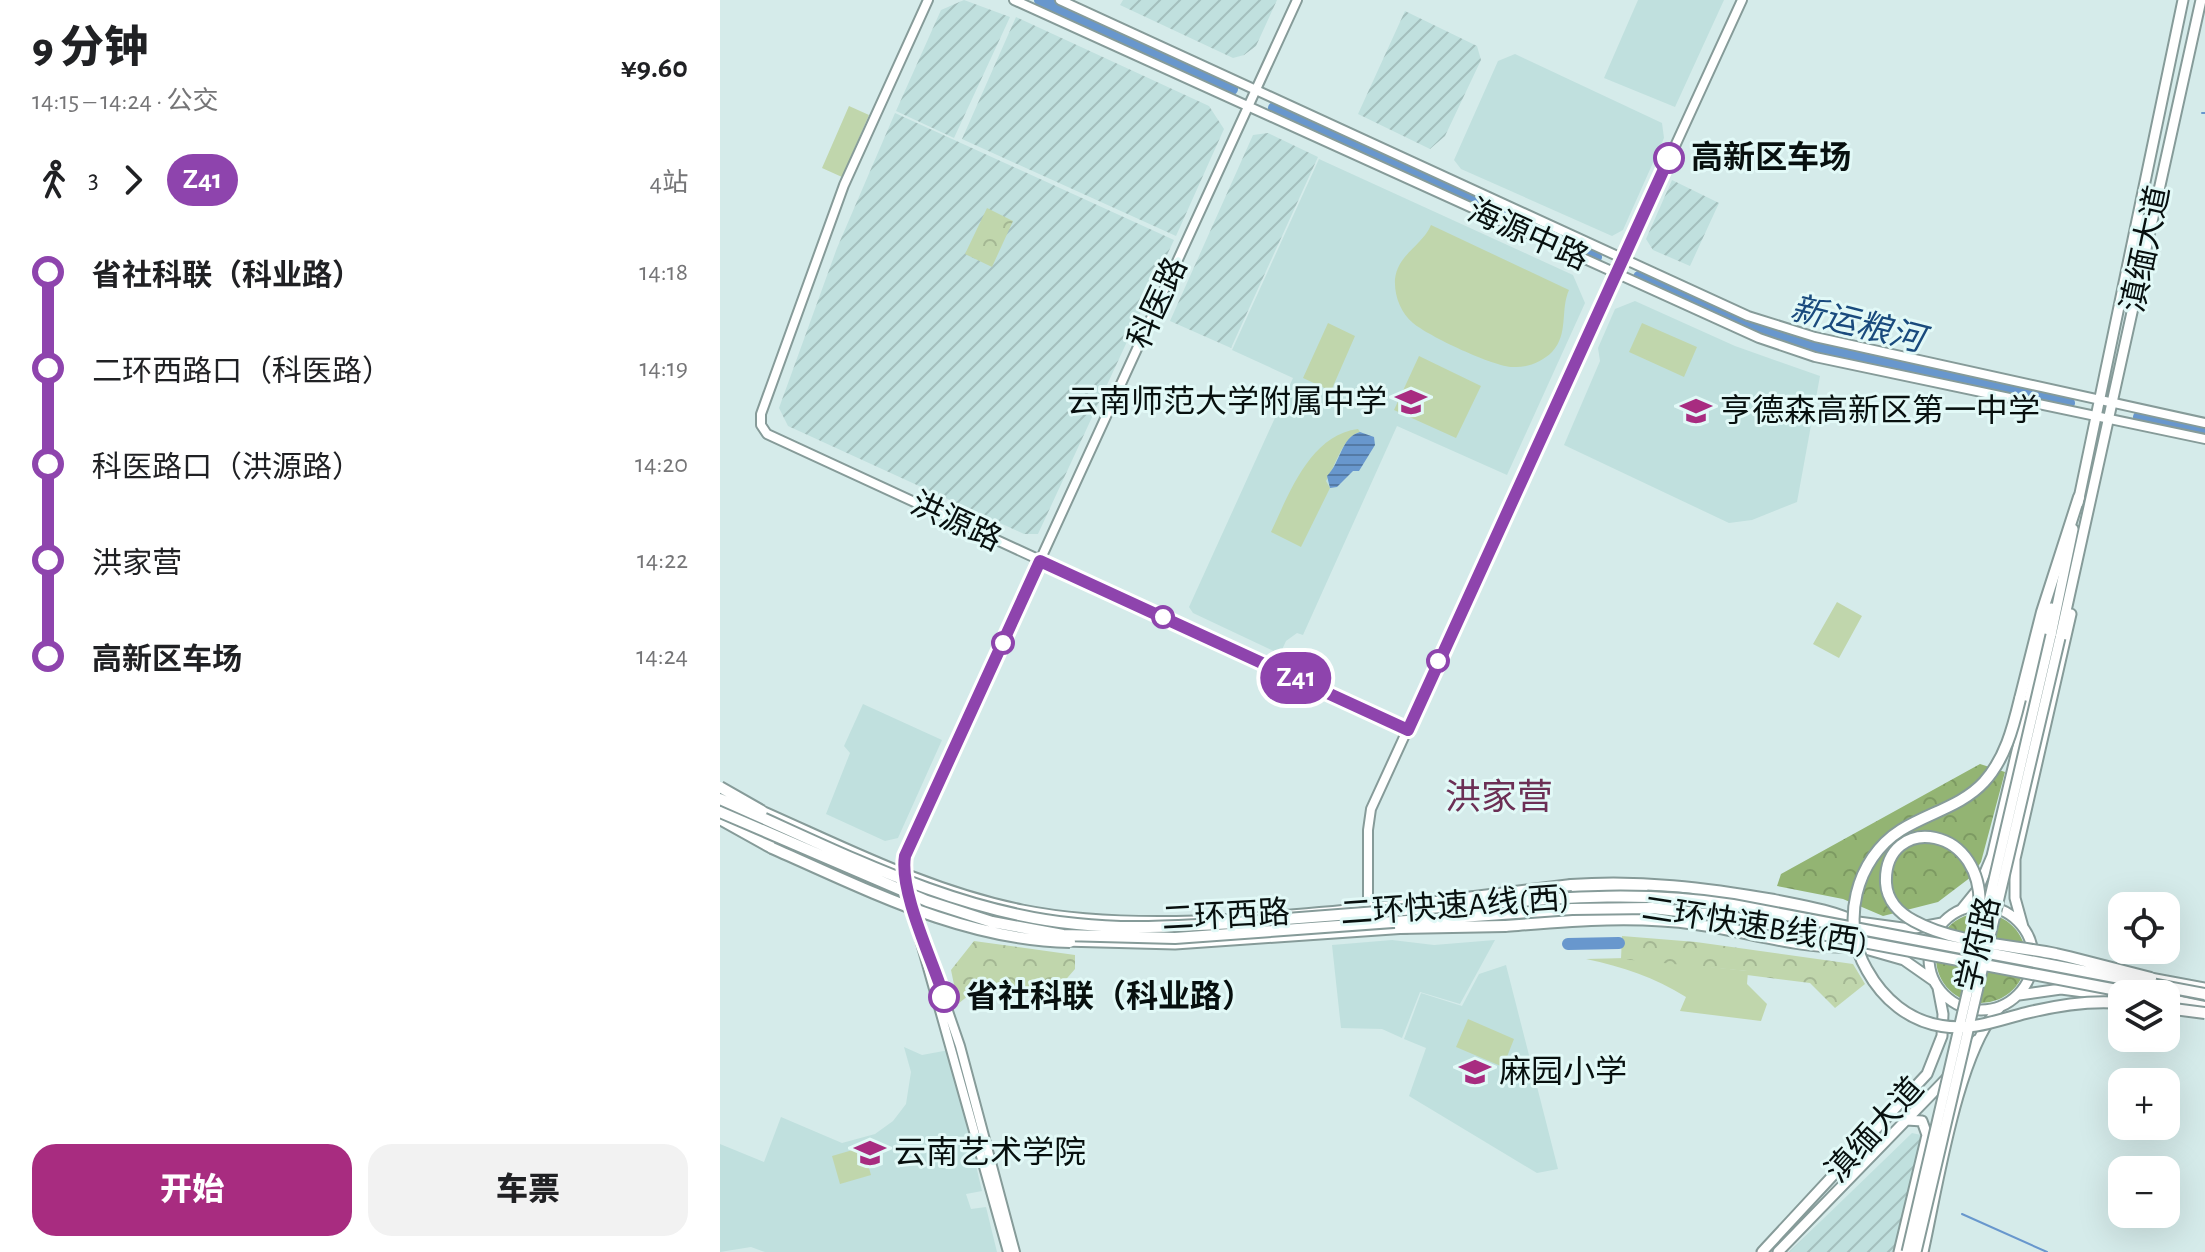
<!DOCTYPE html>
<html lang="zh">
<head>
<meta charset="utf-8">
<style>
  body { margin:0; font-family:"Alegreya Sans","Noto Sans SC",sans-serif; background:#f2f2f2; color:#202124; height:100vh; display:flex; flex-direction:column; font-size:30px; white-space:nowrap }
  * { box-sizing:border-box; margin:0 }
  p { font-size:26px; color:#757577 }
  .icon { flex:none; width:44px; height:44px; fill:none; stroke:currentColor; stroke-width:2; stroke-linecap:round; stroke-linejoin:round }
  .map { position:relative; flex:1; overflow:hidden }
  .details { display:flex; flex-direction:column; background:#fff; width:720px }
  .details>* { flex:none }
  .badge { padding:0 16px; border-radius:26px; font-size:28px; line-height:52px }
  .fabs { position:absolute; left:1388px; top:892px; display:grid; gap:16px }
  .fabs a { display:grid; place-items:center; width:72px; height:72px; border-radius:16px; background:#fff; box-shadow:0 8px 32px #0002; font-size:40px }
  .map>.badge { position:absolute; translate:-50% -50%; box-shadow:0 0 0 4px #fff }
  .legs { display:flex; align-items:center; gap:12px; height:88px; padding:0 32px; font-size:26px }
  .legs p { margin-inline-start:auto }
  .summary { display:flex; align-items:center; justify-content:space-between; height:136px; padding:0 32px }
  h1 { font-size:44px; font-weight:800; line-height:60px }
  .cta { display:flex; gap:16px; margin-top:auto; padding:16px 32px }
  .cta a { flex:1; height:92px; border-radius:24px; background:#a82c80; color:#fff; font-size:32px; font-weight:800; line-height:92px; text-align:center }
  .cta a+a { background:#f2f2f2; color:#202124 }
  ul { padding:0 32px; list-style:none }
  li { display:flex; align-items:center; gap:28px; height:96px; font-size:30px }
  li i { display:grid; place-items:center; width:12px; height:100%; margin:0 10px; background:currentColor }
  li i::after { content:''; width:20px; height:20px; margin:-10px; border:6px solid; border-radius:50%; background:#fff }
  li p { margin-inline-start:auto }
  li:first-child i { background:linear-gradient(#0000 50%,currentColor 0) }
  li:last-child i { background:linear-gradient(currentColor 50%,#0000 0) }
  main { display:flex; flex:1; min-height:0 }
  .map>svg:first-child { display:block }
  .built { fill:#c0e0de }
  .industrial { fill:url(#industrial-furrows) }
  .green { fill:#c0d6ac }
  .forest { fill:url(#forest-crowns) }
  .park { fill:url(#park-crowns) }
  .water { fill:url(#water-rules) }
  .lines { fill:none; stroke-linecap:round; stroke-linejoin:round }
  .stream { stroke:#6897cd; stroke-width:2 }
  .river { stroke:#6897cd; stroke-width:12 }
  .secondary-casing { stroke:#869b99; stroke-width:12 }
  .primary-casing { stroke:#869b99; stroke-width:13 }
  .highway-casing { stroke:#869b99; stroke-width:14 }
  .secondary { stroke:#fff; stroke-width:8 }
  .primary { stroke:#fff; stroke-width:9 }
  .highway { stroke:#fff; stroke-width:10 }
  .primary-bridge-casing { stroke:#869b99; stroke-width:13; stroke-linecap:butt }
  .highway-bridge-casing { stroke:#869b99; stroke-width:14; stroke-linecap:butt }
  .primary-bridge { stroke:#fff; stroke-width:9 }
  .highway-bridge { stroke:#fff; stroke-width:10 }
  .line-1-casing { stroke:#fff; stroke-width:18 }
  .line-1 { stroke:#8e44ad; stroke-width:12 }
  .stop-1-dot { fill:#fff; stroke:#8e44ad; stroke-width:4 }
  .labels { text-anchor:middle; dominant-baseline:central; stroke-width:6; stroke-linejoin:round; paint-order:stroke }
  .stop-label { font-size:32px; font-weight:bold; fill:#08100f; stroke:#e2f9f7; text-anchor:start }
  .street-label { font-size:32px; fill:#08100f; stroke:#e2f9f7 }
  .poi-label { font-size:32px; fill:#08100f; stroke:#e2f9f7; text-anchor:start }
  .water-label { font-size:34px; font-style:italic; fill:#194a7d; stroke:#e2f9f7 }
  .quarter-label { font-size:36px; fill:#6c2f55; stroke:#e2f9f7 }
</style>
</head>
<body>
<main>
<section class="details">
<div class="summary"><div><h1>9 分钟</h1><p>14:15 – 14:24 · 公交</p></div><b>¥9.60</b></div>
<div class="legs"><svg class="icon" aria-label="walk" viewBox="0 0 24 24"><circle cx="13" cy="4" r="2"/><path d="M13 8l-2 6 4 7M11 14l-3 7M7 12l3-4h3l4 4"/></svg>3<svg class="icon" aria-label="forward" viewBox="0 0 24 24"><path d="M9 5l7 7-7 7"/></svg><b class="badge" style="background:#8e44ad;color:#fff">Z41</b><p>4站</p></div>
<ul>
<li><i style="color:#8e44ad"></i><b>省社科联（科业路）</b><p>14:18</p></li>
<li><i style="color:#8e44ad"></i><span>二环西路口（科医路）</span><p>14:19</p></li>
<li><i style="color:#8e44ad"></i><span>科医路口（洪源路）</span><p>14:20</p></li>
<li><i style="color:#8e44ad"></i><span>洪家营</span><p>14:22</p></li>
<li><i style="color:#8e44ad"></i><b>高新区车场</b><p>14:24</p></li>
</ul>
<div class="cta"><a>开始</a><a>车票</a></div>
</section>
<div class="map">
<svg width="1485" height="1252" viewBox="0 0 1485 1252">
  <defs>
    <pattern id="industrial-furrows" width="10" height="10" patternUnits="userSpaceOnUse" patternTransform="scale(2)"><rect width="10" height="10" fill="#c0e0de"/><path d="M-1 1l2-2M0 10L10 0M9 11l2-2" fill="none" stroke="#a4bfbd"/></pattern>
    <pattern id="forest-crowns" width="20" height="18" patternUnits="userSpaceOnUse" patternTransform="scale(2)"><rect width="20" height="18" fill="#93b473"/><path d="M2 6a3 3 0 1 1 6 0M12 15a3 3 0 1 1 6 0" fill="none" stroke="#7d9a62"/></pattern>
    <pattern id="park-crowns" width="20" height="18" patternUnits="userSpaceOnUse" patternTransform="scale(2)"><rect width="20" height="18" fill="#c0d6ac"/><path d="M2 6a3 3 0 1 1 6 0M12 15a3 3 0 1 1 6 0" fill="none" stroke="#a4b793"/></pattern>
    <pattern id="water-rules" width="6" height="5" patternUnits="userSpaceOnUse" patternTransform="scale(2)"><rect width="6" height="5" fill="#6897cd"/><path d="M0 2.5h6" fill="none" stroke="#547aa5"/></pattern>
  </defs>
  <rect width="100%" height="100%" fill="#d5ebea"/>
  <path class="built" d="M918,0H1004L955,107L884,78Z
    M795,54L942,123L944,138L903,230L892,236L741,169L734,160L778,61Z
    M599,159L853,275L865,303L787,475L677,426L583,635L577,633L566,641L560,654L473,613L469,607L573,378L512,350Z
    M915,301L1015,346L1100,376L1077,502L1032,520L1009,523L844,445L880,361L878,348L895,309Z
    M143,704L222,740L178,838L165,841L106,814L130,753L124,746Z
    M672,940L714,945L775,940L740,1004L700,992L682,1038L662,1029L621,1028L612,945Z
    M786,965L838,1169L817,1173L689,1096L706,1048L684,1039L701,993L742,1006L759,974Z
    M184,1047L202,1055L229,1050L262,1191L246,1194L251,1209L266,1207L277,1252H45L31,1247L0,1252V1144L44,1162L61,1117L122,1143L155,1134L173,1121L186,1104L191,1072Z"/>
  <path class="industrial" d="M244,0L290,17L234,138L176,111L221,10Z
    M403,0H557L536,46L524,55L513,58L400,5Z
    M685,11L757,46L761,60L725,136L710,149L638,114Z
    M296,17L489,106L504,129L456,236L242,139Z
    M175,113L454,240L318,534H304L68,426L59,408L117,248Z
    M548,133L598,157L511,348L450,321L533,135Z
    M952,180L999,203L970,266L933,250L926,239Z
    M1192,1133L1201,1135L1175,1252H1069Z"/>
  <path class="green" d="M129,106L149,115L122,177L102,168Z
    M711,225L849,290C840,310 849,334 832,352C822,362 807,368 793,367C774,367 708,336 693,323C681,313 674,296 675,279C678,254 702,246 711,225Z
    M608,323L635,336L611,391L583,378Z
    M922,323L977,347L964,377L909,352Z
    M699,356L761,386L736,438L674,410Z
    M638,429L640,432C623,436 616,465 606,481L610,488L581,547L551,532C569,494 590,435 638,429Z
    M1117,602L1142,616L1119,658L1093,644Z
    M906,958L1028,971L1027,984L1047,1004L1041,1021L960,1011L966,997C934,977 903,967 866,959Z
    M748,1019L794,1039L783,1067L736,1047Z
    M143,1147L151,1175L120,1184L112,1156Z"/>
  <path class="forest" d="M1260,764L1285,772L1261,862L1251,877L1218,902L1163,916L1123,899L1057,886L1061,874Z
    M1216 958a45 45 0 1 1 90 0a45 45 0 1 1-90 0Z"/>
  <path class="park" d="M267,208L293,221L272,267L245,254Z
    M902,936L976,942L1133,964L1145,984L1115,1008L1090,983L1027,975V971L901,959Z
    M254,941L355,955V969L335,992L255,990L238,1004L231,970Z"/>
  <path class="water" d="M640,432L654,437L655,445L639,471H633L617,487L610,488L607,476C621,462 621,437 640,432Z"/>
  <g class="lines">
    <path class="stream" d="M1482,113H1485
      M1242,1214L1327,1252"/>
    <path class="river" d="M320,0L512,89
      M554,108L876,257
      M919,277L1019,323L1069,341L1349,403
      M1419,417L1485,432
      M848,944L899,943"/>
    <defs>
      <path id="secondary" d="M208,0L124,185L41,414V425L47,434L688,730
        M294,0L1039,338L1095,357L1485,439
        M340,0L1028,316L1095,337L1485,423
        M184,876L185,856L228,761L577,0
        M191,904L240,1046L295,1252
        M648,906V830L651,809L1022,0
        M196,925L288,1252"/>
      <path id="primary" d="M1358,503L1463,0
        M1331,635L1353,529
        M1340,638L1481,0
        M35,808C122,846 208,891 302,910C437,937 606,910 744,899
        M34,834L175,895L254,923
        M826,893L923,889
        M978,894L1117,919
        M1209 958a52 52 0 1 1 104 0a52 52 0 1 1-104 0Z
        M1241,910L1258,889L1272,856L1331,608
        M909,913L955,915
        M977,918L1116,943
        M1131,921L1190,929L1222,923
        M758,922L883,913
        M1303,927L1295,898V859L1351,614
        M343,941L455,944L687,928
        M1135,946L1184,960L1214,981
        M1425,977L1485,988
        M1299,995L1341,989L1402,997
        M1240,1063L1257,1040
        M1042,1252L1207,1074L1222,1036L1223,1014L1218,988
        M1058,1252L1228,1077
        M1179,1252L1207,1135L1202,1121L1187,1120
        M1203,1252C1217,1190 1238,1048 1281,1006"/>
      <path id="highway" d="M1300,699L1322,612L1359,497
        M0,819L52,848
        M851,885C920,880 986,888 1054,900C1083,906 1111,910 1138,923
        M785,926C849,921 912,915 976,924C1028,931 1081,950 1134,946
        M1446,999L1485,1007"/>
    </defs>
    <use href="#secondary" class="secondary-casing"/>
    <use href="#primary" class="primary-casing"/>
    <use href="#highway" class="highway-casing"/>
    <use href="#secondary" class="secondary"/>
    <use href="#primary" class="primary"/>
    <use href="#highway" class="highway"/>
    <defs>
      <path id="primary-bridge" d="M1260,940L1331,635
        M1187,1252L1250,981
        M1196,1252L1340,638"/>
      <path id="highway-bridge" d="M1300,699C1293,728 1285,759 1264,782C1242,806 1208,813 1181,830C1135,859 1120,924 1147,970C1163,999 1189,1021 1222,1026C1252,1031 1278,1020 1306,1013C1338,1005 1369,1000 1402,1003
        M0,787L42,811
        M0,799C115,849 230,912 357,924C409,930 462,926 514,923C596,917 678,910 761,904C846,897 928,891 1013,905L1485,994
        M0,812L207,901L272,922L343,935L455,938L852,909L932,908L1011,917L1418,994
        M52,848C148,890 243,940 350,942
        M738,899L851,885
        M680,928L785,926
        M1249,987L1259,916C1269,822 1163,813 1166,883C1167,900 1179,913 1194,921C1234,943 1291,945 1336,954L1349,957L1431,978
        M1446,1008L1485,1013"/>
    </defs>
    <use href="#primary-bridge" class="primary-bridge-casing"/>
    <use href="#highway-bridge" class="highway-bridge-casing"/>
    <use href="#primary-bridge" class="primary-bridge"/>
    <use href="#highway-bridge" class="highway-bridge"/>
  </g>
  <g class="lines">
    <defs>
      <path id="line-1" d="M224,997C213,961 179,892 185,856L320,561L688,730L949,158"/>
    </defs>
    <use href="#line-1" class="line-1-casing"/>
    <use href="#line-1" class="line-1"/>
  </g>
  <defs>
    <symbol id="school-bare" viewBox="-9 -9 18 18"><path d="M0-5L7-2L0 1L-7-2ZM-4 1L0 2.5L4 1V4Q0 6-4 4Z" fill="#a82c80" stroke="#e2f9f7" stroke-width="2.5" paint-order="stroke"/></symbol>
    <symbol id="university-bare" viewBox="-9 -9 18 18"><path d="M0-5L7-2L0 1L-7-2ZM-4 1L0 2.5L4 1V4Q0 6-4 4Z" fill="#a82c80" stroke="#e2f9f7" stroke-width="2.5" paint-order="stroke"/></symbol>
  </defs>
  <g fill-rule="evenodd">
    <use href="#school-bare" x="669" y="380" width="44" height="44"/>
    <use href="#school-bare" x="954" y="389" width="44" height="44"/>
    <use href="#school-bare" x="733" y="1050" width="44" height="44"/>
    <use href="#university-bare" x="128" y="1131" width="44" height="44"/>
  </g>
  <g class="stop-1-dot">
    <circle cx="949" cy="158" r="14"/>
    <circle cx="443" cy="617" r="10"/>
    <circle cx="283" cy="643" r="10"/>
    <circle cx="718" cy="661" r="10"/>
    <circle cx="224" cy="997" r="14"/>
  </g>
  <g class="labels">
    <g class="stop-label">
      <text x="971" y="158">高新区车场</text>
      <text x="246" y="997">省社科联（科业路）</text>
    </g>
    <g class="street-label">
      <text transform="translate(808 235) rotate(24)">海源中路</text>
      <text transform="translate(1426 249) rotate(-78)">滇缅大道</text>
      <text transform="translate(438 303) rotate(-65)">科医路</text>
      <text transform="translate(236 522) rotate(25)">洪源路</text>
      <text transform="translate(735 906) rotate(-4)">二环快速A线(西)</text>
      <text transform="translate(506 916) rotate(-3)">二环西路</text>
      <text transform="translate(1035 926) rotate(9)">二环快速B线(西)</text>
      <text transform="translate(1259 944) rotate(-77)">学府路</text>
      <text transform="translate(1155 1130) rotate(-48)">滇缅大道</text>
    </g>
    <g class="poi-label">
      <text x="667" y="402" text-anchor="end">云南师范大学附属中学</text>
      <text x="1000" y="411">亨德森高新区第一中学</text>
      <text x="779" y="1072">麻园小学</text>
      <text x="174" y="1153">云南艺术学院</text>
    </g>
    <g class="water-label">
      <text transform="translate(1137 325) rotate(14)">新运粮河</text>
    </g>
    <g class="quarter-label">
      <text x="779" y="798">洪家营</text>
    </g>
  </g>
</svg>
<div class="fabs">
<a><svg class="icon" aria-label="locate" viewBox="0 0 24 24"><circle cx="12" cy="12" r="6"/><path d="M12 2v4M12 18v4M2 12h4M18 12h4"/></svg></a>
<a><svg class="icon" aria-label="layers" viewBox="0 0 24 24"><path d="M12 4l9 5-9 5-9-5zM3 14l9 5 9-5"/></svg></a>
<a>+</a>
<a>−</a>
</div>
<b class="badge" style="left:576px;top:678px;background:#8e44ad;color:#fff">Z41</b>
</div>
</main>
</body>
</html>
